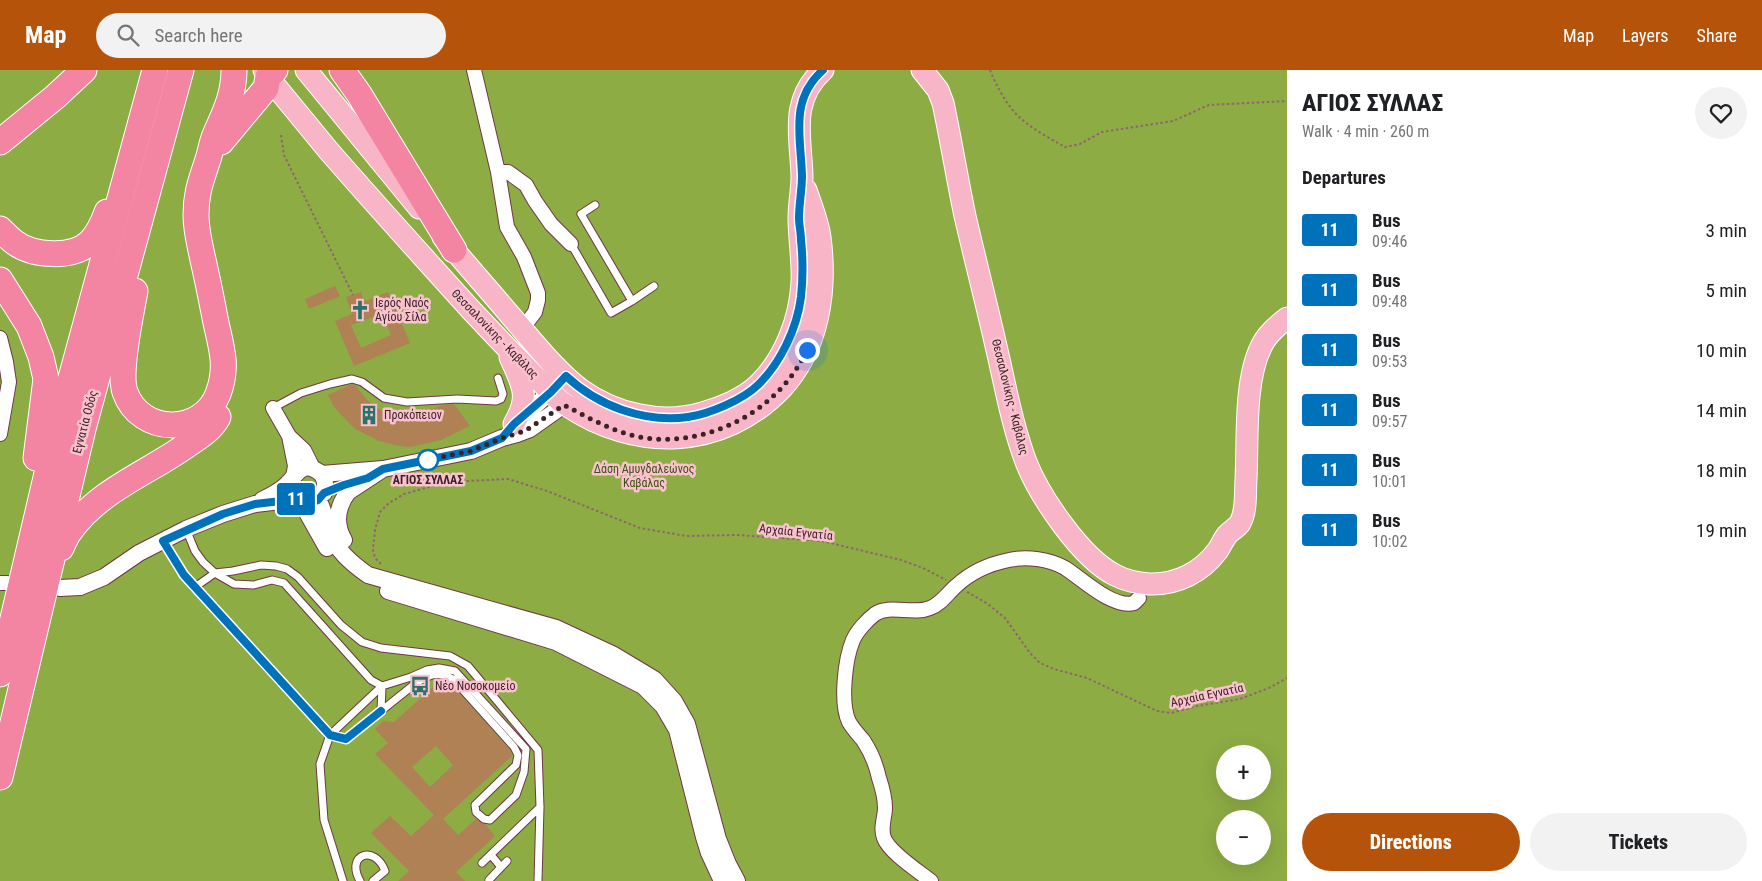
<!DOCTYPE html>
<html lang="en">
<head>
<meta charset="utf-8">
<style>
  body { margin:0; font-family:"Roboto Condensed",sans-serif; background:#f2f2f2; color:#202124; height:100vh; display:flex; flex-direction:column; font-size:19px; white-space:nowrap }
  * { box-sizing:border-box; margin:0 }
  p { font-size:16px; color:#757577 }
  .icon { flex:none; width:28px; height:28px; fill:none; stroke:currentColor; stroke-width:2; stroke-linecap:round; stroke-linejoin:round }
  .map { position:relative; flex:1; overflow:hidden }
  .sheet { display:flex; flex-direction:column; background:#fff; width:475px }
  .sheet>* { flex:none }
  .badge { padding:0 10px; border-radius:4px; font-size:18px; line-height:32px }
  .fabs { position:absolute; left:1216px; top:675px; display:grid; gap:10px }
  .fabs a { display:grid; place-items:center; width:55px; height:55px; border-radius:50%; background:#fff; box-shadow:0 5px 20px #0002; font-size:25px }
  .you { position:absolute; width:25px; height:25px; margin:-12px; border:4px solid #fff; border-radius:50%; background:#1a73e8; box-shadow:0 0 0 8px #1a73e833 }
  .map>.badge { position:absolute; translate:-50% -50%; box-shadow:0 0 0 2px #fff }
  h2 { padding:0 15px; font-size:19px; line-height:45px }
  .round { display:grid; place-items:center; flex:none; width:52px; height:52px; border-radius:26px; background:#f2f2f2 }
  .summary { display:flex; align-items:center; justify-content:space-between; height:85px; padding:0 15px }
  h1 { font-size:24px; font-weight:800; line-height:38px }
  .primary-button { display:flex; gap:10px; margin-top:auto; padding:10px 15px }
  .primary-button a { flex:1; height:58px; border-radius:30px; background:#b45309; color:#fff; font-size:20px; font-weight:800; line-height:58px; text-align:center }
  .primary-button a+a { background:#f2f2f2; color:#202124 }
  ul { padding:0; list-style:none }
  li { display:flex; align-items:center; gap:15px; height:60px; padding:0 15px }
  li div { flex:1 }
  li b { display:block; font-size:19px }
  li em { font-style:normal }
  li .badge { min-width:55px; font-weight:700; text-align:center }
  header { display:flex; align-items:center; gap:30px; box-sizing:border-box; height:70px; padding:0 25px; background:#b45309; color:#fff }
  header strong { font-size:24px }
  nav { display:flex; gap:28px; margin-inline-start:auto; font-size:18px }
  .search { width:350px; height:45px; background:#f2f2f2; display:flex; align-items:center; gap:12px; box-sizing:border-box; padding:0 18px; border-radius:28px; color:#757577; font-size:19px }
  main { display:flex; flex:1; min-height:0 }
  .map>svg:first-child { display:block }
  .green { fill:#8dac44; fill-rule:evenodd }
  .building { fill:#af8155; fill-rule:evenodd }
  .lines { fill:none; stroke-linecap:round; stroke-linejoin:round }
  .service-casing { stroke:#713847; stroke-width:9 }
  .minor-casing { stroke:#713847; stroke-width:16 }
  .tertiary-casing { stroke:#713847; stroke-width:18 }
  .primary-casing { stroke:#fff; stroke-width:23 }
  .motorway-casing { stroke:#fff; stroke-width:27 }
  .path { stroke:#92646f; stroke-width:2; stroke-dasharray:2.5 2.5; stroke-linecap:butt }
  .service { stroke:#fff; stroke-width:7 }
  .minor { stroke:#fff; stroke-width:14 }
  .tertiary { stroke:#fff; stroke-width:16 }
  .primary { stroke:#f8b5c7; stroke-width:21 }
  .motorway { stroke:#f384a2; stroke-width:25 }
  .line-casing { stroke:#fff; stroke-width:11 }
  .line { stroke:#0072bc; stroke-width:8 }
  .walk { stroke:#3b2128; stroke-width:5; stroke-dasharray:0 9 }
  .stop-dot { fill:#fff; stroke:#0072bc; stroke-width:2.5 }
  .labels { text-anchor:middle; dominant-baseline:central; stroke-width:5; stroke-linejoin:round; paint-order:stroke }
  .poi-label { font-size:12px; fill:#3b2128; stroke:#fac2ce; text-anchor:start }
  .street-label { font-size:12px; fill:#3b2128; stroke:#fac2ce }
  .park-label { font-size:12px; fill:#404f1a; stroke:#fac2ce }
  .stop-label { font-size:12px; font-weight:bold; fill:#3b2128; stroke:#fac2ce }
</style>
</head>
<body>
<header>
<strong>Map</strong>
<div class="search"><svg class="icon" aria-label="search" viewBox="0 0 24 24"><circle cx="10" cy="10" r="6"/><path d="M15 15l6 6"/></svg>Search here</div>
<nav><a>Map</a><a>Layers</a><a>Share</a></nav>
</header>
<main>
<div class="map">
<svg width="1287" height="811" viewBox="0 0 1287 811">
  <rect width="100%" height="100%" fill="#f5b0c0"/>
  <path class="green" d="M0,0H1287V811H0ZM1225,684H1262V721H1225ZM1225,749H1262V786H1225Z"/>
  <path class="building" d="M335,216L340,226L309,239L305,229Z
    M361,222L364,231L366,230V231L388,222L410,273L354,296L335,251L352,244L346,227ZM382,244L391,265L361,278L351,255Z
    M352,314L356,316L366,329L379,339L391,344L404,346L424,342L443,335L454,334L470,356L441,370L411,377L399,376L379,371L355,359L348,352L334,337L328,325Z
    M441,610L450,613L510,680L512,686L443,749L458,765L476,749L485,754L495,766L456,802L465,811H398L409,801L371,763L390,746L411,766L434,745L375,684L388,673L375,659L383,651L394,652ZM436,676L453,695L430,717L412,697Z"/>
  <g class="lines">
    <defs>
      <path id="service" d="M571,174L611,243L632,231L581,144L595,135
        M632,231L654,216
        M273,338L301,323L330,314L352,309L362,312L384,328L407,332L457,329L496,331L501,329L503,324L498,308
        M163,471L184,505L330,665L346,669L416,613C431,604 438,601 453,609L514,677L518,685L516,695L475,735L476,742L484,749L490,750L516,725L524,702L526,679L455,601L439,598L427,600L411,607L382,616L371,610L284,513L272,510L254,515L234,514L215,503L203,492L195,481L186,459
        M195,517L215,503L233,501L261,495L276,496L287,499L298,507L341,555L362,572L381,578L450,586L468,596L538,680L540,737L538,811
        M491,785L501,797
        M482,793L540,737
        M489,810L507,791
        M343,811L324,750L320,694L330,665L382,616L381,641
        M360,811C345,784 375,774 385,801L373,811"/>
      <path id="minor" d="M474,0L498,102
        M522,259L535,242L538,230V223L524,187L507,157L498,102H508L526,115L535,131L551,154L571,174
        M0,268L6,292L9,312L0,364
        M273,338L289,366L304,380L313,398
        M289,366L295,396L293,407
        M0,513H7
        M931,811C918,801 889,782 884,768C880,758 885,747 885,738C885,728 882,717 879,708C876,694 871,682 863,670C858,664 853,659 849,652C840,633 845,589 853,570C857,561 867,550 875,544C889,534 913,545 930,538C941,534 947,524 956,516C971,502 989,494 1009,490C1027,486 1049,489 1065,498C1081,508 1113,539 1134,533L1139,528"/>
      <path id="tertiary" d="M517,352L558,315
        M322,404L383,399L471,381L502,368L517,364L530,359L564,335L572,327
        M262,430C270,426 278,422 285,416C296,407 301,389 319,402C326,407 326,415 324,423
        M318,430C325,440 324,450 328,460C336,480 351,493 368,505L556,558L614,585L654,609L674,631L687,654L718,769L728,794L737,811
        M301,432L327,478
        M344,470C334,453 337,437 348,422L380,401
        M60,518L80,517L104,507L139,483L186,459L223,444L255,434L290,430L295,428
        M388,521L556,572L643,616L663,636L677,660L704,767L709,783L722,811"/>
      <path id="primary" d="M264,0L268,7C288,31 308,56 328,80C375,134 423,187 471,240C494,264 516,288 540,311C548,319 556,329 566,335C635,382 722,381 782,318C819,278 827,220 820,167C818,151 811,135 806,120
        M306,0L419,138
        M922,0L938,20L943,33C951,70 957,108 965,146C975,189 986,232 996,276C1005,314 1012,355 1026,392C1040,427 1081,488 1115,505C1126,511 1137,513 1149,514C1177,515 1202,502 1218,480C1221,475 1224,469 1227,465C1231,460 1237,458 1240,453C1247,441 1245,422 1246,409C1248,370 1244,311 1261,277C1266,265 1277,256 1287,248
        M443,167C465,193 488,219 510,245C531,269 555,300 580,319C615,344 661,355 702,343C721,338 745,328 759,314C785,288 800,249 802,212C803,190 799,169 799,148C799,134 802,120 802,106C801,67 789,31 823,0
        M510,287C522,315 531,325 514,354"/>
      <path id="motorway" d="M342,0L359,24L454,180
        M0,72L55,27L84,0
        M221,72L266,18L268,7L275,0
        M0,159C4,163 9,168 14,172C32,186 73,189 90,172C98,164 103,153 107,142
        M0,210L29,256L41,287L46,309L36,388
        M135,221C131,244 118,302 125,322C140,365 202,366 218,324C228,298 222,279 216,253C212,232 208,211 203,190C200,175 196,161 196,145C196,120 202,109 209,86C211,79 212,72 215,65C225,42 234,25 234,0
        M61,478C64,472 66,466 70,461C99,420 148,403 187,375C199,367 211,360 218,347
        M0,604L59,352L155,0
        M0,707L83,359L181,0"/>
    </defs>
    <use href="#service" class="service-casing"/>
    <use href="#minor" class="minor-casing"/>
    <use href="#tertiary" class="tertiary-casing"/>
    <use href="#primary" class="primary-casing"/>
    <use href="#motorway" class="motorway-casing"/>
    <path class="path" d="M990,0C996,15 1005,32 1016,44C1030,58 1049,68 1065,77L1080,74L1102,62L1173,51L1209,35L1287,31
      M281,65L284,85L353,225
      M381,494L375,488L373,480L375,460L380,442L389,433L404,424L447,412L508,409L547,421L640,458L686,466L737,465L822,471L901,490L923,498L946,510
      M967,522L988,534L1005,548L1030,583L1040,593L1054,599L1087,608L1157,641L1171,643L1197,636L1240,629L1269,618L1287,608"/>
    <use href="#service" class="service"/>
    <use href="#minor" class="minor"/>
    <use href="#tertiary" class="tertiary"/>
    <use href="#primary" class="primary"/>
    <use href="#motorway" class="motorway"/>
  </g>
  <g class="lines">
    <defs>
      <path id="line" d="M381,641L346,669L330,665L184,505L163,471L223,444L255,434L290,430L295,428L301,432L310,433L318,430L324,423L344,415L368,408L383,399L471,381L502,368L514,354L551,322L566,306C598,336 644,353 688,347C709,344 743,330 759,314C781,292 797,258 801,227C803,208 803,189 801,170C801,163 799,155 799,148C799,134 802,120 802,106C801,67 789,30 823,0"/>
    </defs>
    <use href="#line" class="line-casing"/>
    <use href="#line" class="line"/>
    <path class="walk" d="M428,390H427L471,381L502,368L525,361L564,335C587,347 610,360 635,366C702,381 778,343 807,280"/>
  </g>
  <defs>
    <symbol id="church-bare" viewBox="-9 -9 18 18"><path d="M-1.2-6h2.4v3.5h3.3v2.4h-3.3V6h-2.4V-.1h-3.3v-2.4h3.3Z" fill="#2b7369" stroke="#fac2ce" stroke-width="2.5" paint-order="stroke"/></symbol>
    <symbol id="building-bare" viewBox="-9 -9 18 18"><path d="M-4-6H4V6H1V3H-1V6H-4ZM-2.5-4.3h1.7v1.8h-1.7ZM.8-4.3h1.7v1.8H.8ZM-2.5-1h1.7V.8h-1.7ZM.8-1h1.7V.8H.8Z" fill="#2b7369" stroke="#fac2ce" stroke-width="2.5" paint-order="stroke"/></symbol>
    <symbol id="bus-bare" viewBox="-9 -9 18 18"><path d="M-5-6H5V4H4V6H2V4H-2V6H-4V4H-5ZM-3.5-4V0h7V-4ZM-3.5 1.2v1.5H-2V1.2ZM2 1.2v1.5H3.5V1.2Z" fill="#2b7369" stroke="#fac2ce" stroke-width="2.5" paint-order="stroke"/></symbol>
  </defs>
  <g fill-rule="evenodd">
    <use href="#church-bare" x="346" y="226" width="28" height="28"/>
    <use href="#building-bare" x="355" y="331" width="28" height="28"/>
    <use href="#bus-bare" x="406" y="602" width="28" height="28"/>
  </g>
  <circle class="stop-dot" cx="428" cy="390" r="10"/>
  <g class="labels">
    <g class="poi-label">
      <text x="375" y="233">Ιερός Ναός<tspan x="375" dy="14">Αγίου Σίλα</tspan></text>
      <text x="384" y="345">Προκόπειον</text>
      <text x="435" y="616">Νέο Νοσοκομείο</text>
    </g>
    <g class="street-label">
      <text transform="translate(495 264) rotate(46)">Θεσσαλονίκης - Καβάλας</text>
      <text transform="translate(1010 327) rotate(76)">Θεσσαλονίκης - Καβάλας</text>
      <text transform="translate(85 352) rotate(-75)">Εγνατία Οδός</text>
      <text transform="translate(796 462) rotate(6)">Αρχαία Εγνατία</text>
      <text transform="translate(1207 625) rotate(-12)">Αρχαία Εγνατία</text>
    </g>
    <g class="park-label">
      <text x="644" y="399">Δάση Αμυγδαλεώνος<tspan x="644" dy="14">Καβάλας</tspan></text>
    </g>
    <g class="stop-label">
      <text x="428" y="410">ΑΓΙΟΣ ΣΥΛΛΑΣ</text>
    </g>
  </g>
</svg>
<div class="fabs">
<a>+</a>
<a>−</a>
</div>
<div class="you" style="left:807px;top:280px"></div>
<b class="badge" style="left:296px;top:429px;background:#0072bc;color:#fff">11</b>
</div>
<section class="sheet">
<div class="summary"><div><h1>ΑΓΙΟΣ ΣΥΛΛΑΣ</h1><p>Walk · 4 min · 260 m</p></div><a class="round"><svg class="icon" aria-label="heart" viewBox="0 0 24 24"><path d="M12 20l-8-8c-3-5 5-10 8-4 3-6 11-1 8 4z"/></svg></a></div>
<h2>Departures</h2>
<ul>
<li><span class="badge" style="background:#0072bc;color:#fff">11</span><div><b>Bus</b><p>09:46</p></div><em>3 min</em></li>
<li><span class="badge" style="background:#0072bc;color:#fff">11</span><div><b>Bus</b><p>09:48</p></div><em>5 min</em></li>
<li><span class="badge" style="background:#0072bc;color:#fff">11</span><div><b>Bus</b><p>09:53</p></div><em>10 min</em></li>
<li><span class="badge" style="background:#0072bc;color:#fff">11</span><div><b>Bus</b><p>09:57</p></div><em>14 min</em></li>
<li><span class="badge" style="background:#0072bc;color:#fff">11</span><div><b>Bus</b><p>10:01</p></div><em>18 min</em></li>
<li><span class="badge" style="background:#0072bc;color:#fff">11</span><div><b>Bus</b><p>10:02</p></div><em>19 min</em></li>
</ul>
<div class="primary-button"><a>Directions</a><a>Tickets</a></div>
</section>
</main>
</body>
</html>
